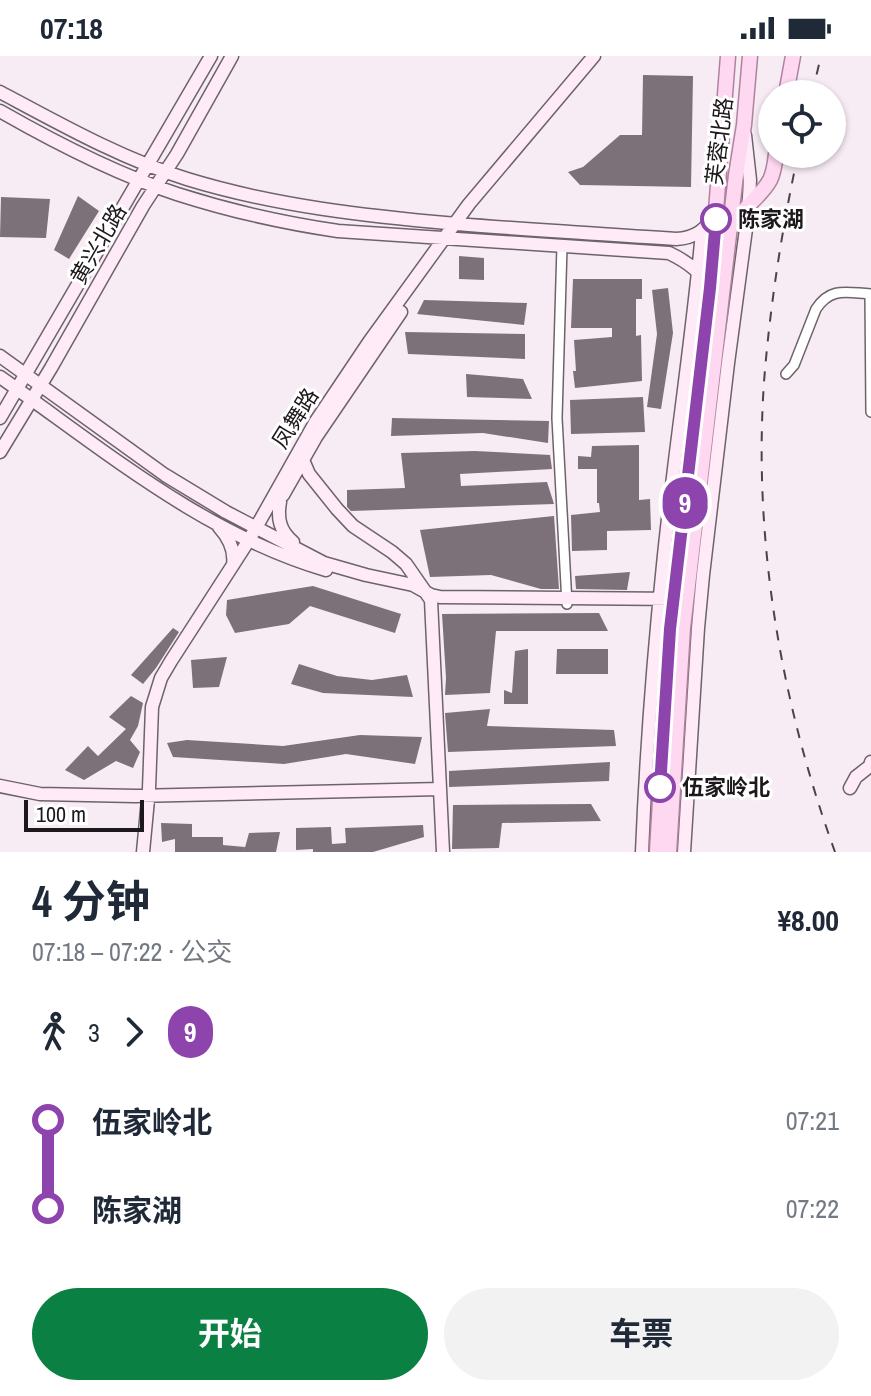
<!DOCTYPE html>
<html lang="zh">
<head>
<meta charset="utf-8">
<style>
  body { margin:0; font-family:"Archivo Narrow","Noto Sans SC",sans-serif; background:#f2f2f3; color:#1f2937; height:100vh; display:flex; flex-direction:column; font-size:30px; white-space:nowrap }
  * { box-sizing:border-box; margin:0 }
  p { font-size:26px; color:#747a83 }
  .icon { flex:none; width:44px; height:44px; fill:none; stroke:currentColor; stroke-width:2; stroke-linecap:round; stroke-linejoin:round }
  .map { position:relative; height:796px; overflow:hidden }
  .details { display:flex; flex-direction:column; background:#fff; flex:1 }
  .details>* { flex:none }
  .badge { padding:0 16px; border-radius:26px; font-size:28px; line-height:52px }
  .buttons { position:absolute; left:758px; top:24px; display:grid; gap:16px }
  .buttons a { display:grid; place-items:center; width:88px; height:88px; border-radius:50%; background:#fff; box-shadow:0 2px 6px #0004; font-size:40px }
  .scale { position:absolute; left:24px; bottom:20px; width:120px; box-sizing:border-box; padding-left:8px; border:4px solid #1c181b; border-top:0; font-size:22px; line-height:28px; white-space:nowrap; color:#1c181b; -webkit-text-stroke:6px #fff; paint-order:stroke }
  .map>.badge { position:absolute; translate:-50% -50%; box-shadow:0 0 0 4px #fff }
  .legs { display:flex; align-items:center; gap:12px; height:88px; padding:0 32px; font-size:26px }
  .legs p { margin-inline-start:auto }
  .overview { display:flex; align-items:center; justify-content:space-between; height:136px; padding:0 32px }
  h1 { font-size:44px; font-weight:700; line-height:60px }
  .primary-button { display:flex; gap:16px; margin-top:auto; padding:16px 32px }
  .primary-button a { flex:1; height:92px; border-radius:48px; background:#0b8043; color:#fff; font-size:32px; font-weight:700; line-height:92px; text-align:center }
  .primary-button a+a { background:#f2f2f3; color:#1f2937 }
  ul { padding:0 32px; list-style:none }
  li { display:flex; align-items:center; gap:28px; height:88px; font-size:30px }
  li i { display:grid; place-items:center; width:12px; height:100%; margin:0 10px; background:currentColor }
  li i::after { content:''; width:20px; height:20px; margin:-10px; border:6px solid; border-radius:50%; background:#fff }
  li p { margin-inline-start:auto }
  li:first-child i { background:linear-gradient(#0000 50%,currentColor 0) }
  li:last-child i { background:linear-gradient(currentColor 50%,#0000 0) }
  .status { display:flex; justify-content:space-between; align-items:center; height:56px; padding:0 40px; background:#fff; direction:ltr }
  .status svg { height:22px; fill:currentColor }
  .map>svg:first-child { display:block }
  .building { fill:#7c7178 }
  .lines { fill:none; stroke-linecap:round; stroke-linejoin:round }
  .street-casing { stroke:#6d636a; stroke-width:12 }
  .secondary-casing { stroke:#6d636a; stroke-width:15 }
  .primary-casing { stroke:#af83a0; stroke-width:17 }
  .street { stroke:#fff; stroke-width:9 }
  .secondary { stroke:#ffebf8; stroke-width:12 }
  .primary { stroke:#fed7f1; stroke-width:14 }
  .rail { stroke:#494448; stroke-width:2; stroke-dasharray:10 10; stroke-linecap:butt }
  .line-1-casing { stroke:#fff; stroke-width:18 }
  .line-1 { stroke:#8e44ad; stroke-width:12 }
  .stop-1-dot { fill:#fff; stroke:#8e44ad; stroke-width:4 }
  .labels { text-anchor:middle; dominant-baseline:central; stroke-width:6; stroke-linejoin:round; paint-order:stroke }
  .street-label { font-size:22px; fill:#1c181b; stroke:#fff }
  .stop-label { font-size:22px; font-weight:bold; fill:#1c181b; stroke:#fff; text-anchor:start }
</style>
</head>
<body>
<div class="status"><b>07:18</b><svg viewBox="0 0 49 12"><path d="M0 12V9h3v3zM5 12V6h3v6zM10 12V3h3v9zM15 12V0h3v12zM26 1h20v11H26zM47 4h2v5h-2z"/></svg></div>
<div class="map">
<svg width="871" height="796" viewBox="0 0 871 796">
  <rect width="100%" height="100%" fill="#f8ecf4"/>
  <path class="building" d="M643,19L693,20L691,131L580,129L568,116L583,111L620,79H642Z
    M78,140L99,155L69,203L54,194Z
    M1,141L50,143L46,182L0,181Z
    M459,200L484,202V224L459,223Z
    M573,223H642V243H636V280L641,279L642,325L575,332L573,315H576L574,284L612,281V272H571Z
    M668,232L673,277L661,353L647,351L657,278L652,234Z
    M424,244L527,247L524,269L417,258Z
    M405,276L525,278V303L408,298Z
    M466,318L523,323L532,343L467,341Z
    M643,341L645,376L571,378L570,344Z
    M392,362L549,365L548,387L483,377L391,380Z
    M639,389V444L650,443L651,474L607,475V494L572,495L571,459L600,456L599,447H597V413H578V400L591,401L592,390Z
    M475,395L550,399L552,413L460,418L461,430L547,426L554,448L351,455L347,451V434L405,432L401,397Z
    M554,460L559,533H541L491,519L430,521L420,474Z
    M630,516L627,534L576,533L575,520Z
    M313,530L401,558L395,577L310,550L289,568L235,577L226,559L227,544Z
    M599,557L608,575H496L490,637L445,639L446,622L442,558Z
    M173,572L179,576L156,612L143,628L131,619Z
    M528,593V648H504V634L512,637L515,595Z
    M557,593H608V618H556Z
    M227,601L219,631L193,632L191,604Z
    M299,608L337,620L372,624L407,619L413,641L323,637L291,628Z
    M131,640L143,647L138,670L130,684L140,696L133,712L116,705L84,724L65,714L88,690L98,700L126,673L109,661Z
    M490,653L487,670L614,674L616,690L448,696L445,657Z
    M360,679L422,681L415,708L346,698L284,708L173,701L167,687L187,684L283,690Z
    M610,706L609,725L449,731V715Z
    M591,748L601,765L502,767L499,792L452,793L453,749Z
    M161,767L192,768V781H223V789L245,791L244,795L249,777L280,776L276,796H175V783L162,786Z
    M423,769L424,781L373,796H313V793L296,794V772L331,771L332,788L346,787L345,772Z"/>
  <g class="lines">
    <defs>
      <path id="street" d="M562,190L557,362L567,548
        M870,238L871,356
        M786,318L794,309L816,253C831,230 848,237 871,238"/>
      <path id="secondary" d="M0,36C60,68 122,103 187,123C275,150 366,160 457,168C530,174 603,178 676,183C695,182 707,174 715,156
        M0,55C56,87 116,118 177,138C230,155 283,167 338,175L669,197C686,205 701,215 710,232
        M0,300L165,419L226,456L324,507L366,519L413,529L431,539L440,541L680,543
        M0,321C103,393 203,478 326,514
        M0,362L211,0
        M0,396L51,312L143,150L177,98L232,0
        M303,404L309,418L337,453L353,470L392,496L406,508L431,544L443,796
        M283,439L316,381L401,256
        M280,446C277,463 280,475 293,486
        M219,471C229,482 235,495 233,509
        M0,730L40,738L135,740L440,733
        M850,732L856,721L870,710L871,706
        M143,796L149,733L152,651L161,622L171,605L249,484L316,365L369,286L469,148L594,0
        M642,796C646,700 653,605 663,509C674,398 692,287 702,176
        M684,796L698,572L703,519L728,307L748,158L750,124L745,79"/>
      <path id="primary" d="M786,38L793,0
        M733,170C742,151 761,141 770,124C774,116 775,107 776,98
        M657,796L670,573L710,232L728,0
        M669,796L683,572L736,119L744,69L750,0"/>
    </defs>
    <use href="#street" class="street-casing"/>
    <use href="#secondary" class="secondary-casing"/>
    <use href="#primary" class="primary-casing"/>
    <use href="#street" class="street"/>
    <use href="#secondary" class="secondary"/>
    <use href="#primary" class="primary"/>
    <path class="rail" d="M812,38L821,0
      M798,98C782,173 770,249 764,326C753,485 781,647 835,796"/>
  </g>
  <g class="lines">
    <defs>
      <path id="line-1" d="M660,731L670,573L710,232L716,163"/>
    </defs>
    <use href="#line-1" class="line-1-casing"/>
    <use href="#line-1" class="line-1"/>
  </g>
  <g class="stop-1-dot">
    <circle cx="716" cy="163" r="14"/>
    <circle cx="660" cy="731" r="14"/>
  </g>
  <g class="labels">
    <g class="street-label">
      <text transform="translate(719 85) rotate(-83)">芙蓉北路</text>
      <text transform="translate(98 188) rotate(-60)">黄兴北路</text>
      <text transform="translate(295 362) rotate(-58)">凤舞路</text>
    </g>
    <g class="stop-label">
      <text x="738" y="163">陈家湖</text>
      <text x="682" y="731">伍家岭北</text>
    </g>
  </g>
</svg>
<div class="buttons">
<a><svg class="icon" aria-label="locate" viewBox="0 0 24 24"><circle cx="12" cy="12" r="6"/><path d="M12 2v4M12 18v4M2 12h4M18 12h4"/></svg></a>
</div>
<div class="scale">100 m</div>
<b class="badge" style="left:685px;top:447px;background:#8e44ad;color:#fff">9</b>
</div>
<section class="details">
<div class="overview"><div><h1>4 分钟</h1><p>07:18 – 07:22 · 公交</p></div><b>¥8.00</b></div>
<div class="legs"><svg class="icon" aria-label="walk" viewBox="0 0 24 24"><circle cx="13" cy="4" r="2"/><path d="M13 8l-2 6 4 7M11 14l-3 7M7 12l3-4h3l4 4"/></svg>3<svg class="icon" aria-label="forward" viewBox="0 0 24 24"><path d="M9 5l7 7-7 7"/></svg><b class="badge" style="background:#8e44ad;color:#fff">9</b></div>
<ul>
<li><i style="color:#8e44ad"></i><b>伍家岭北</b><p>07:21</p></li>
<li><i style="color:#8e44ad"></i><b>陈家湖</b><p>07:22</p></li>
</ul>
<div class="primary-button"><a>开始</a><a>车票</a></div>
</section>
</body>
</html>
